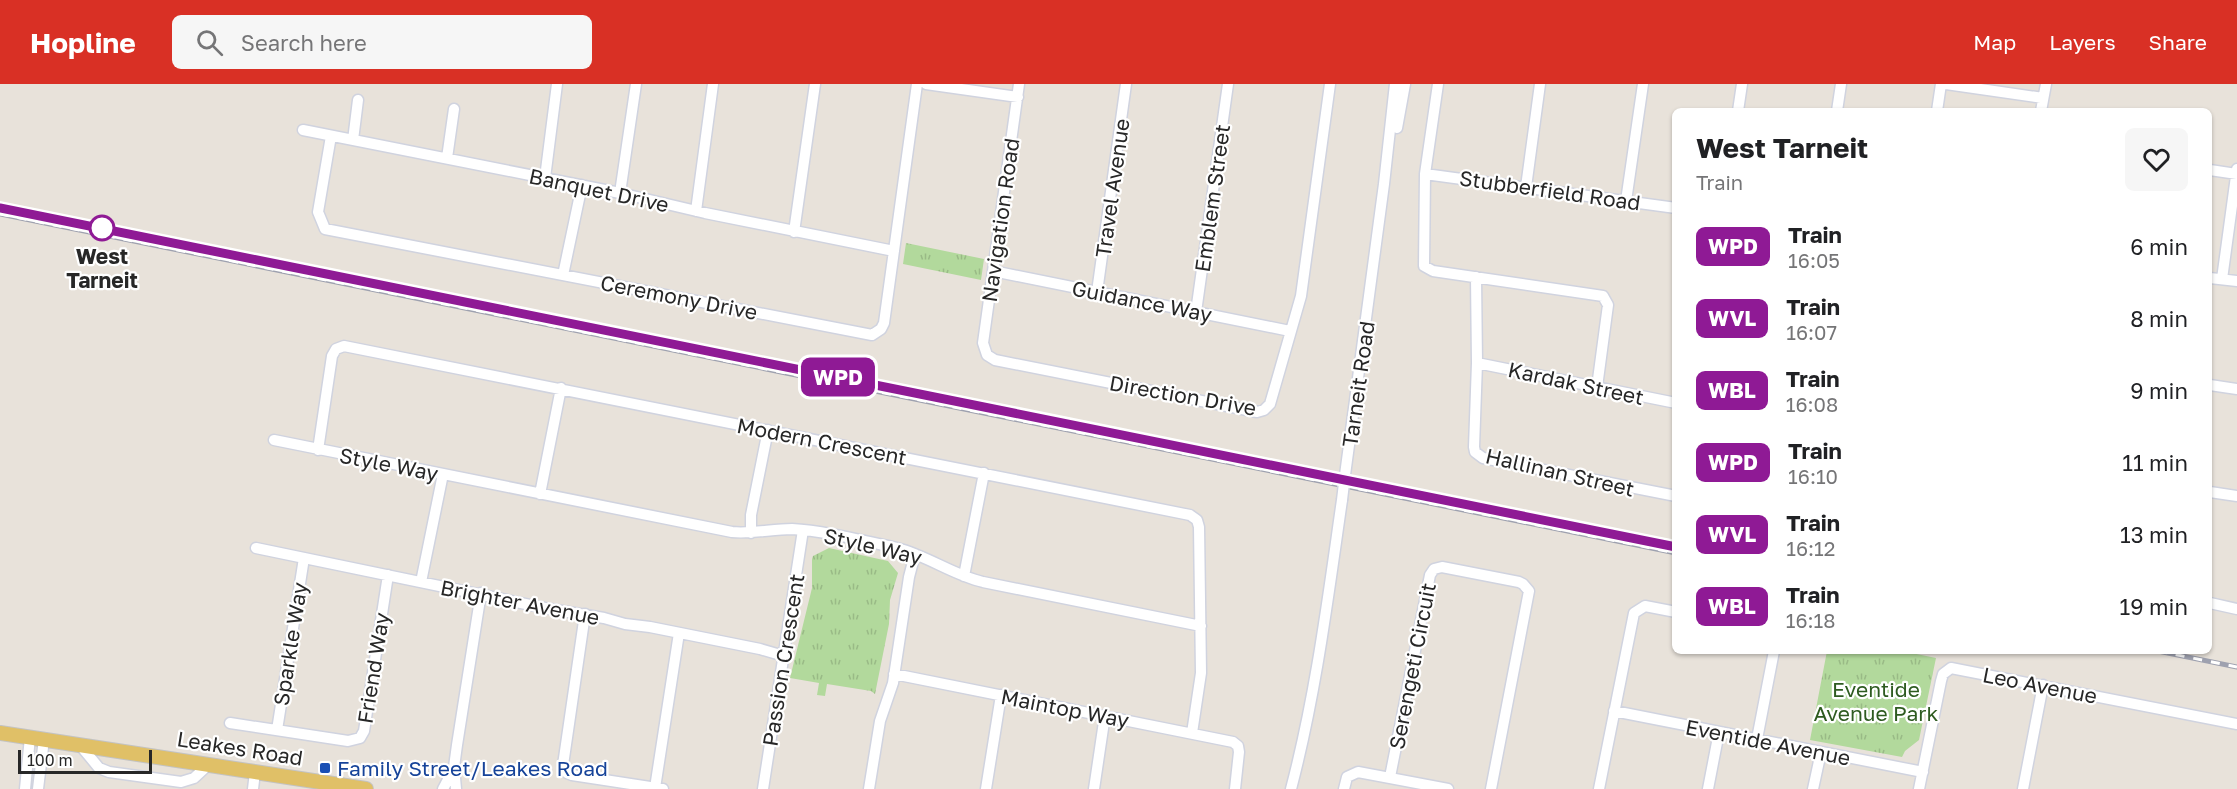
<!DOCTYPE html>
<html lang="en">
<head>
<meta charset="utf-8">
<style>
  body { margin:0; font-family:"Golos Text",sans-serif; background:#f6f6f6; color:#202124; height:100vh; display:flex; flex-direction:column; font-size:22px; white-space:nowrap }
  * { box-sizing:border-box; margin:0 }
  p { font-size:20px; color:#757577 }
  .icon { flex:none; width:33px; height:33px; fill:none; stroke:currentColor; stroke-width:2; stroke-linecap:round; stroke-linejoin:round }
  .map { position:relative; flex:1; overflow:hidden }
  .side { position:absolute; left:1672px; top:24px; width:540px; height:546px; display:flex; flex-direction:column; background:#fff; border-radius:9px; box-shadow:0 2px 4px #0004 }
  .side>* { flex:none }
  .badge { padding:0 12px; border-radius:9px; font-size:21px; line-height:39px }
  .scale { position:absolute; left:18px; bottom:15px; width:134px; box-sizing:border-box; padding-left:6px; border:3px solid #272727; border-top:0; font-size:16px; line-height:21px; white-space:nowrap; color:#272727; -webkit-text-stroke:4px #fff; paint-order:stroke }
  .map>.badge { position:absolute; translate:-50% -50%; box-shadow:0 0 0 3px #fff }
  .round { display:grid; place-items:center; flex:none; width:63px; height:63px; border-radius:9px; background:#f6f6f6 }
  .head { display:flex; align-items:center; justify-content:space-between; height:102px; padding:0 24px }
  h1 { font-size:28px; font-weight:700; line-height:45px }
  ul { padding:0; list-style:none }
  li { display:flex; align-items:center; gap:18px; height:72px; padding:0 24px }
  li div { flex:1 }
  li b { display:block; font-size:22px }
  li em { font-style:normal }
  li .badge { min-width:66px; font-weight:700; text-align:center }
  header { display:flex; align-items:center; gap:36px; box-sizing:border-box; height:84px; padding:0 30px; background:#d93025; color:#fff }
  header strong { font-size:28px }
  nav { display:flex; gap:33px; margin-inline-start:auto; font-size:21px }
  .search { width:420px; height:54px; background:#f6f6f6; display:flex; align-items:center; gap:15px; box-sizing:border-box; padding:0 21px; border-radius:9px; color:#757577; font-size:22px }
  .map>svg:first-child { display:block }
  .park { fill:url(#park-tufts) }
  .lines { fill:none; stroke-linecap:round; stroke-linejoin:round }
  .minor-casing { stroke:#d0d3df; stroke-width:13 }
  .major-casing { stroke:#c3c3c3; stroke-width:16 }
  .minor { stroke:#fff; stroke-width:10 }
  .major { stroke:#e0c067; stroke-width:14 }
  .rail-casing { stroke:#9ea1af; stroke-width:5 }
  .rail { stroke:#fff; stroke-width:3; stroke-dasharray:9; stroke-linecap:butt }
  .minor-bridge-casing { stroke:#d0d3df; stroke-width:13; stroke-linecap:butt }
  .minor-bridge { stroke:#fff; stroke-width:10 }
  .line-casing { stroke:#fff; stroke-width:14 }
  .line { stroke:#8f1a95; stroke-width:9 }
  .stop-dot { fill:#fff; stroke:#8f1a95; stroke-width:3 }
  .transit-dot { fill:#1a4fb4; stroke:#fff; stroke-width:2 }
  .labels { text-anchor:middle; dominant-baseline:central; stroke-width:4.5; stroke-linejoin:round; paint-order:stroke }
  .street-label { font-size:21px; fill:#272727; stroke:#fff }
  .stop-label { font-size:21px; font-weight:bold; fill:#272727; stroke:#fff }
  .park-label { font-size:21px; fill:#2e5b20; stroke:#fff }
  .transit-label { font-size:21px; fill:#164399; stroke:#fff; text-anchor:start }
</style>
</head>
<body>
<header>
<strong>Hopline</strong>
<div class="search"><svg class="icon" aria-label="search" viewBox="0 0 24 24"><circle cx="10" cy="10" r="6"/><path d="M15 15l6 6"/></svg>Search here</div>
<nav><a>Map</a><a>Layers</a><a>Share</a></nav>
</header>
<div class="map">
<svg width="2237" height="705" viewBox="0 0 2237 705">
  <defs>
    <pattern id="park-tufts" width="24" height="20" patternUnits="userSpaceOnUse" patternTransform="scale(1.5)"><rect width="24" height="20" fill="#b2d99c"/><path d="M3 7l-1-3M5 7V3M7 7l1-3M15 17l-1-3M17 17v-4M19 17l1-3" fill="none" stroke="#99ba86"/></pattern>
  </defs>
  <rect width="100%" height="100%" fill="#e8e2da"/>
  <path class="park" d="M906,159L984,175L981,196L903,180Z
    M829,464L888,477L898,489L890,516L889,540L875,610L871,607L827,600L825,612L817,611L819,599L790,594L812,504V475L813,472Z
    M1827,567H1902L1936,574L1919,656L1905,667L1902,673L1810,656Z"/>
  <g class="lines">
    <defs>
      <path id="minor" d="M926,0L1018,13
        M1019,0L983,259L987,271L995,276L1257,328L1264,326L1270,320L1301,212L1330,0
        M1438,0L1425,90L1424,182L1433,187L1603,212L1608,221L1597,303
        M1946,0L2043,14
        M1738,27L1742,0
        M1837,27L1841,0
        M1937,27L1941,0
        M2041,27L2046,0
        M1397,44L1405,0
        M303,46L620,109L705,129L894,167
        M331,52L318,128L325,145L872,251L881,245L884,239L917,0
        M353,56L358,16
        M447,74L454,25
        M2210,86L2237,90
        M1425,90L1676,124
        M545,94L557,0
        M1526,103L1540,0
        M620,109L636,0
        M1626,117L1643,0
        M696,127L713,0
        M794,148L815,0
        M993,187L1290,247
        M563,191L582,101
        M1476,193L1477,279L1474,363L1475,368L1483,374L1676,412
        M2210,194L2237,197
        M2222,195L2237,85
        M1097,208L1126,0
        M1196,228L1228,0
        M1477,279L1676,319
        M2210,301L2237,305
        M274,356L732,448C752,450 772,445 792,445C827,447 863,457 897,464C928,472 953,491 983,498L1201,542
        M318,366L332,272L336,265L344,262L1190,431L1197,436L1199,443L1201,589L1192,649
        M1345,391L1384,100L1395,0
        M2210,408L2237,412
        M540,410L561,304
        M751,449V431L768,346
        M256,464L550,525L604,534L625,540L650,543L760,565L784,572
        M964,492L984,389
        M421,498L443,390
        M2210,519L2237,525
        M585,530L563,681L567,689L572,691L663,705
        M894,590L1233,658L1238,662L1239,668L1235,705
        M1614,627L1923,688
        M230,639L348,657L360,654L364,647L388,491
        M277,646L304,474
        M1757,655L1774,567
        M80,661L99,684L109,688L181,698L194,694L208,681
        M1390,693L1430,491L1434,485L1442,483L1519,498L1523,500L1529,507L1491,705
        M655,704L679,549
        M25,705L30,653
        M38,705L44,655
        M253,705L255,688
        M443,705L454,684
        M456,705L454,683L457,661L481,509
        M763,705L803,446
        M869,705L880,637L893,599L909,493L915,470
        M986,705L1001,611
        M1094,705L1105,631
        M1291,705C1316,610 1328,513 1342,416
        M1344,705L1347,693L1358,688L1448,705
        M1599,705L1634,529L1645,522L1676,528
        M1708,705L1719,648
        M1813,705L1821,668
        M1919,705L1941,597L1943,590L1951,584L2237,640
        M2023,705L2043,601"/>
      <path id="major" d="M0,649L366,705"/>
    </defs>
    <use href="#minor" class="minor-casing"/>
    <use href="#major" class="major-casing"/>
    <use href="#minor" class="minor"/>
    <use href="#major" class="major"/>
    <defs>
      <path id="rail" d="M0,130L1676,469
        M2158,567L2237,583"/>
    </defs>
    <use href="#rail" class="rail-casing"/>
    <use href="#rail" class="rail"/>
    <defs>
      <path id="minor-bridge" d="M1342,416L1345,391"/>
    </defs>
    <use href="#minor-bridge" class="minor-bridge-casing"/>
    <use href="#minor-bridge" class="minor-bridge"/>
  </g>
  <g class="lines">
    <defs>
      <path id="line" d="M0,124L1676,463"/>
    </defs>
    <use href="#line" class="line-casing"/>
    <use href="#line" class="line"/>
  </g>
  <circle class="stop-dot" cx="102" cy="144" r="12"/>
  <rect class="transit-dot" x="319" y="678" width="12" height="12" rx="3"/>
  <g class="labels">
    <g class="street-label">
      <text transform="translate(1112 104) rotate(-82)">Travel Avenue</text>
      <text transform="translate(599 106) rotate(12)">Banquet Drive</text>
      <text transform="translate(1550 106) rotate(8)">Stubberfield Road</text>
      <text transform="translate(1212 114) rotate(-82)">Emblem Street</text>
      <text transform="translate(1000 136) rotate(-82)">Navigation Road</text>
      <text transform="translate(679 213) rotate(11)">Ceremony Drive</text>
      <text transform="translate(1142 217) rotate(11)">Guidance Way</text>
      <text transform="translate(1576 299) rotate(12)">Kardak Street</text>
      <text transform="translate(1358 300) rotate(-82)">Tarneit Road</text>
      <text transform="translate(1183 311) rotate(10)">Direction Drive</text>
      <text transform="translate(822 357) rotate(11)">Modern Crescent</text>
      <text transform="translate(389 380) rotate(11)">Style Way</text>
      <text transform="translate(1560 388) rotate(13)">Hallinan Street</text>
      <text transform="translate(873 462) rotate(13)">Style Way</text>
      <text transform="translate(520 518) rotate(11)">Brighter Avenue</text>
      <text transform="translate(290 560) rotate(-81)">Sparkle Way</text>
      <text transform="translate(783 576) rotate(-81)">Passion Crescent</text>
      <text transform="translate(1412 582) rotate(-79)">Serengeti Circuit</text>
      <text transform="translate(373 584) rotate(-81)">Friend Way</text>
      <text transform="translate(2040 601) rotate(11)">Leo Avenue</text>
      <text transform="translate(1065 624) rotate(11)">Maintop Way</text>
      <text transform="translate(1768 658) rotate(11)">Eventide Avenue</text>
      <text transform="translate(240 664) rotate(9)">Leakes Road</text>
    </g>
    <g class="stop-label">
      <text x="102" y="172">West<tspan x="102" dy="24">Tarneit</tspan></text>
    </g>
    <g class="park-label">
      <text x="1876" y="605">Eventide<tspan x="1876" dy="24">Avenue Park</tspan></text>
    </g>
    <g class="transit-label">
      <text x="337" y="684">Family Street/Leakes Road</text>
    </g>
  </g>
</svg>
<div class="scale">100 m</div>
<b class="badge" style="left:838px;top:293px;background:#8f1a95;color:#fff">WPD</b>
<section class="side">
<div class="head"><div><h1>West Tarneit</h1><p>Train</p></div><a class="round"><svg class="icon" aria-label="heart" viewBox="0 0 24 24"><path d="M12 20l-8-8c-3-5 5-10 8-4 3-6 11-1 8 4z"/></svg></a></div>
<ul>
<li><span class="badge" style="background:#8f1a95;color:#fff">WPD</span><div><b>Train</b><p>16:05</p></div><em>6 min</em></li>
<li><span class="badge" style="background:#8f1a95;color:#fff">WVL</span><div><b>Train</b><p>16:07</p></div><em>8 min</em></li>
<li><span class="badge" style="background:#8f1a95;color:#fff">WBL</span><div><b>Train</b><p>16:08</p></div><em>9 min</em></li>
<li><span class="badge" style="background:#8f1a95;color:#fff">WPD</span><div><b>Train</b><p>16:10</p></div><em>11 min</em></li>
<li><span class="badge" style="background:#8f1a95;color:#fff">WVL</span><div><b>Train</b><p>16:12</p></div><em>13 min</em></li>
<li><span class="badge" style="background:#8f1a95;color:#fff">WBL</span><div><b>Train</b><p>16:18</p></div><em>19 min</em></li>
</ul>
</section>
</div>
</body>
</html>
